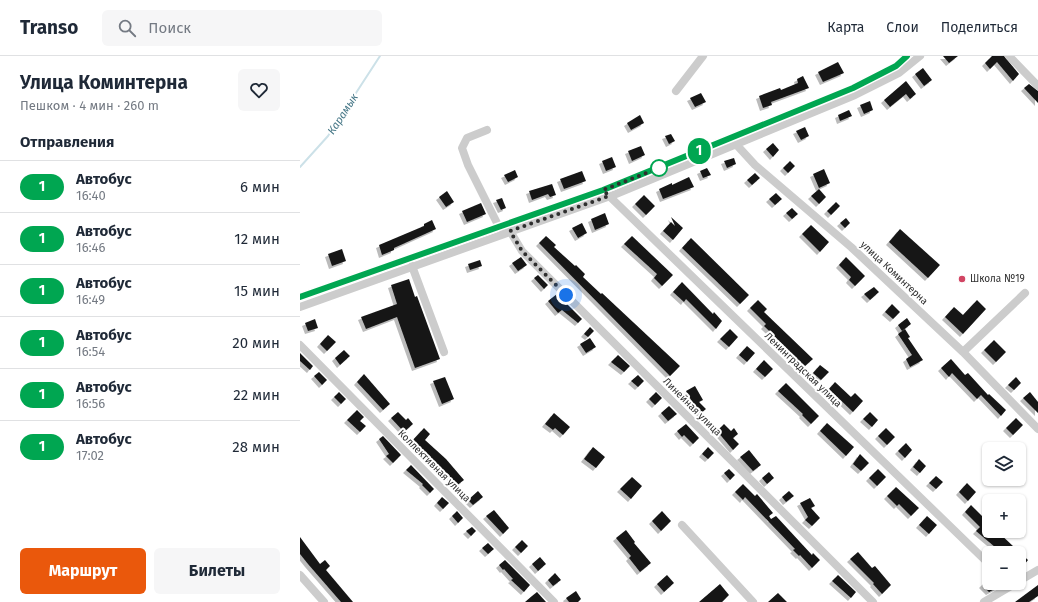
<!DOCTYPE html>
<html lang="ru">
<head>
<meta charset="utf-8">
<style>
  body { margin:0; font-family:"Fira Sans",sans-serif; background:#f6f6f7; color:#1f2937; height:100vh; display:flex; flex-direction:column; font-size:15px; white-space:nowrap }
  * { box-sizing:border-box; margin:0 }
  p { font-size:13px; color:#747a83 }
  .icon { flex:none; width:22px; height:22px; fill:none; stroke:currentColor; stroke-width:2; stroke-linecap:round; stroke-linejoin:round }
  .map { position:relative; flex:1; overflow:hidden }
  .panel { display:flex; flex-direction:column; background:#fff; width:300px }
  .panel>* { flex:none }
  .badge { padding:0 8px; border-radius:13px; font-size:14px; line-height:26px }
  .buttons { position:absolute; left:682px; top:386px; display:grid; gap:8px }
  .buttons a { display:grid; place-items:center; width:44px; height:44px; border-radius:6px; background:#fff; box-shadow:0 1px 3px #0004; font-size:20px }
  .you { position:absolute; width:20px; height:20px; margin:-10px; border:3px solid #fff; border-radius:50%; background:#1a73e8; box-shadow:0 0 0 6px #1a73e833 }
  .map>.badge { position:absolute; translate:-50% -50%; box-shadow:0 0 0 2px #fff }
  h2 { padding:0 20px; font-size:15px; line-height:36px }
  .round { display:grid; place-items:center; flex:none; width:42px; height:42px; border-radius:6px; background:#f6f6f7 }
  .head { display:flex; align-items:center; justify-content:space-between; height:68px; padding:0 20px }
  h1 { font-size:19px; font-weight:700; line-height:30px }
  .cta { display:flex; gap:8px; margin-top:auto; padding:8px 20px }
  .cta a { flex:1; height:46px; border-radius:6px; background:#ea580c; color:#fff; font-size:16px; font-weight:700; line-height:46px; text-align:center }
  .cta a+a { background:#f6f6f7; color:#1f2937 }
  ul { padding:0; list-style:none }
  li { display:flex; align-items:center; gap:12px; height:52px; padding:0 20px; border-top:1px solid #e0e1e3 }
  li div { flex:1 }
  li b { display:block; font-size:15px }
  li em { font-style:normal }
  li .badge { min-width:44px; font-weight:700; text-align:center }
  header { display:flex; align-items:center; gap:24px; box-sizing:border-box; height:56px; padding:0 20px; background:#fff; border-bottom:1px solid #e0e1e3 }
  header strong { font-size:19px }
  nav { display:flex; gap:22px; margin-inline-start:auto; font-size:14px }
  .search { width:280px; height:36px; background:#f6f6f7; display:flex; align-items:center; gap:10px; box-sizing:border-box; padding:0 14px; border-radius:6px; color:#747a83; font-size:15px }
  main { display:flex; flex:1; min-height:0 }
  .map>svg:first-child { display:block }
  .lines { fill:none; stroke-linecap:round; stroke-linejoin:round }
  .stream { stroke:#cce1e8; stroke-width:2 }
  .building { fill:#161616; filter:url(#shadow) }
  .minor { stroke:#ccc; stroke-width:8 }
  .line-casing { stroke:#fff; stroke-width:9 }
  .line { stroke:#00a651; stroke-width:6 }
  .walk { stroke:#2f2f2f; stroke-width:4; stroke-dasharray:0 7.2 }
  .stop-dot { fill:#fff; stroke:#00a651; stroke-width:2 }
  .poi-dot { fill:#d14563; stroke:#fff; stroke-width:1.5 }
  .labels { text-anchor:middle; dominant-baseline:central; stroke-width:4; stroke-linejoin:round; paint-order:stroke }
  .street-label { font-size:10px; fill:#2f2f2f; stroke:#fff }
  .poi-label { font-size:10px; fill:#2f2f2f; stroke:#fff; text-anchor:start }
  .water-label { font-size:11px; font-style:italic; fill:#467787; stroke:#fff }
</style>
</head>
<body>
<header>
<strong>Transo</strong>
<div class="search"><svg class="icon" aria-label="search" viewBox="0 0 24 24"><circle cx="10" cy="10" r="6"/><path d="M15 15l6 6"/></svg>Поиск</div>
<nav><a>Карта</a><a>Слои</a><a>Поделиться</a></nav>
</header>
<main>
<section class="panel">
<div class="head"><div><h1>Улица Коминтерна</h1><p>Пешком · 4 мин · 260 m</p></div><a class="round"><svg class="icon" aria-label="heart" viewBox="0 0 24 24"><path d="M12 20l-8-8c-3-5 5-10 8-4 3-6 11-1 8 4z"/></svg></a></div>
<h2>Отправления</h2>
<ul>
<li><span class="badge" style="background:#00a651;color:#fff">1</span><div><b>Автобус</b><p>16:40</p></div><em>6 мин</em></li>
<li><span class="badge" style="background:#00a651;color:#fff">1</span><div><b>Автобус</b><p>16:46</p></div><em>12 мин</em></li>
<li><span class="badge" style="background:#00a651;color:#fff">1</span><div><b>Автобус</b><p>16:49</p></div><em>15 мин</em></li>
<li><span class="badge" style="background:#00a651;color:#fff">1</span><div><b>Автобус</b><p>16:54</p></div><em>20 мин</em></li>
<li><span class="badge" style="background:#00a651;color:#fff">1</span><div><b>Автобус</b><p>16:56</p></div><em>22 мин</em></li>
<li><span class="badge" style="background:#00a651;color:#fff">1</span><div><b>Автобус</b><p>17:02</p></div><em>28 мин</em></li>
</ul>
<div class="cta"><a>Маршрут</a><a>Билеты</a></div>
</section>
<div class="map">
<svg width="738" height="546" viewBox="0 0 738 546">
  <defs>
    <filter id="shadow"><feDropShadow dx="-3" dy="3" stdDeviation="0" flood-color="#0004"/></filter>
  </defs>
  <rect width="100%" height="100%" fill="#fff"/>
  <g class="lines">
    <path class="stream" d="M0,111L28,80L80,0"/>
  </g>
  <path class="building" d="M643,0H658L649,7Z
    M692,0H704L719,18L713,25L697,6L690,13L685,7Z
    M538,6L544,17L523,26L518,16Z
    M623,12L632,24L624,30L615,18Z
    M503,20L509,32L471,46L472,49L463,52L459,40L480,32L481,34L498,27L497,23Z
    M606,25L616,38L610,43L606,38L590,51L584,44Z
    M729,28L738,35V47L724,32Z
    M401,37L406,46L395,51L390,42Z
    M570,45L573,54L564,58L560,49Z
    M549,54L552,60L540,65L538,59Z
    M340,59L344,67L331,74L327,67Z
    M505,71L509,80L501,84L496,75Z
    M371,78L375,85L369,88L365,80Z
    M473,87L479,94L473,101L466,93Z
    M341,90L345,99L332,105L328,95Z
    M312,101L316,111L306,115L302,105Z
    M434,102L436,108L427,112L424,105Z
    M490,105L495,110L488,117L483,112Z
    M407,112L411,119L403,122L400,115Z
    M524,113L530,127L519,132L513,118Z
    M215,114L218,121L208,126L204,119Z
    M282,115L286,125L264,133L260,123Z
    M455,117L460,122L452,129L447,124Z
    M389,121L394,131L363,143L359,133L372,127V129Z
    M252,128L256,139L250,141L248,138L232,144L229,135Z
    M519,133L526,141L519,148L511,140Z
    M147,135L154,146L146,151L139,141Z
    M476,137L482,143L475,149L469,143Z
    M344,139L355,150L346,159L335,148Z
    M202,142L206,152L201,154L196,144Z
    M536,146L540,150L531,159L527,155Z
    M181,147L186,158L167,166L162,155Z
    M492,152L498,158L492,163L486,157Z
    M305,157L309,168L295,174L291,163Z
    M371,161L383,172L373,184L363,175L371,166L375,170Z
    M546,162L550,167L545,172L540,167Z
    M132,164L136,173L94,192V194L82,199L79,189L124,170V168Z
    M282,167L287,177L278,182L272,172Z
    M511,169L529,186L520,196L502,178Z
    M600,173L640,209L628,222L589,186Z
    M246,180L256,189L254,191L275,210L276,209L285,218L283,221L301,238L302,237L380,310L370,320L239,187Z
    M332,180L373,219L362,230L354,222L357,218L324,188Z
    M391,182L449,239L440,248L382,192Z
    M42,193L46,205L32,210L28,198Z
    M221,201L227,209L218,215L212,207Z
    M546,201L565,220L555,230L549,224L551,221L539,209Z
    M180,204L182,210L170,214L168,208Z
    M238,219L248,229L244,233L234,222Z
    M109,223L115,241L117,240L140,303L115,312L97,261L66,273L61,261L97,248L91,229Z
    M382,226L413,258L414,256L422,265L416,273L386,243L384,246L373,236Z
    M574,231L579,236L570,244L564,238Z
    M257,238L282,263L278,267L262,254L258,257L248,245Z
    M458,244L467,253L464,256L513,303L505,310L464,270L466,268L450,252Z
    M677,244L686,253L663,278L645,261L654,251L663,259Z
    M592,248L600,256L593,263L585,256Z
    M607,262L611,268L602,275L598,269Z
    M15,263L18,272L8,275L5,267Z
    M290,271L294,275L288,281L284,278Z
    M430,273L438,281L429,291L420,283Z
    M605,273L610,281L608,282L623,304L610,311L606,303L612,299L598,278Z
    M28,279L36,286L27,295L20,288Z
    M290,282L296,291L286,297L280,288Z
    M694,284L706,296L696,306L684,294Z
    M447,290L455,297L447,306L439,299Z
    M44,294L50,300L40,309L35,302Z
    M0,297L13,310L10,314L0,305Z
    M318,299L330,310L324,316L311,306Z
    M651,303L665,319L668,317L688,339L689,338L706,354L701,360L681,339L677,343L652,317L649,321L641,312Z
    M464,304L473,313L465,321L456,313Z
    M520,309L529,316L521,324L513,317Z
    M19,316L27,324L22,329L14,320Z
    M64,318L90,348L83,354L57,326Z
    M338,319L344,325L338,331L331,325Z
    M145,321L154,343L142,348L133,325Z
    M716,321L721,327L714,334L708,329Z
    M535,326L551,341L555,337L563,345L553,356L529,333Z
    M486,327L519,360L511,368L502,359L503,358L478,335Z
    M395,330L403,344L399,346L406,353L400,358L394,352L395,351L386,335Z
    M39,336L46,343L41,348L34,341Z
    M356,336L362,342L355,349L349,343Z
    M730,336L738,346V357L723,342Z
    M369,350L377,358L368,365L361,357Z
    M57,354L64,361L60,365L66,370L60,376L47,364Z
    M98,356L106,364L108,362L113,368L104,376L91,362Z
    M570,356L578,364L572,371L563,363Z
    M254,357L270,371L263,379L255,372L253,374L245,368Z
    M716,362L723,369L713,379L706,372Z
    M527,367L554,391L546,400L520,375Z
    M386,368L399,382L393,388L384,379L382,381L377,375Z
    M424,368L431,375L434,372L438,378L433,382L439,388L433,394L417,375Z
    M124,372L130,378L125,384L146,403L164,424L156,430L149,419L112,385Z
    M586,372L595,381L587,389L578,380Z
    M83,380L101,399L93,407L86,400L89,398L79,383Z
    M606,387L612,394L605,402L598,395Z
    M293,391L305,401L296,412L284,403Z
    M408,391L414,397L408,403L402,398Z
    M449,394L461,409L453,415L440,401Z
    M560,398L569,407L561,415L553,408Z
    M619,403L626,410L620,417L613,411Z
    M111,409L134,433L130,437L122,429L123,428L106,414Z
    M429,413L435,419L430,424L424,417Z
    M578,413L586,421L577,430L569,422Z
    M469,416L474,422L467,428L462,422Z
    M636,420L643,426L636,433L629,427Z
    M332,421L342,430L331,443L320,433Z
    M667,427L676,436L668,445L659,436Z
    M443,428L455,440L457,438L473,457L469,460L471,463L476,460L512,499L513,497L520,504L512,512L500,499L499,500L493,494L495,493L445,441L443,444L435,436Z
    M596,431L619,452L611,460L599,448L597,450L587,440Z
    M178,435L183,441L173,449L168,444Z
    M489,435L494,440L486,446L482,441Z
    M142,441L149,447L143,453L137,447Z
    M510,442L515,450L511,452L520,462L512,470L505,464L508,461L500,447Z
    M671,449L689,467V475H697L728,504L719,515V497H702L676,475L680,471L665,456Z
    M194,454L209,472L203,478L186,460Z
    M157,455L163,462L158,467L152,460Z
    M362,455L371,465L361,475L352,465Z
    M627,460L637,469L629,478L619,469Z
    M172,471L176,475L171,480L166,475Z
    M326,474L335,486L334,487L351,507L340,516L329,502L331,500L316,482Z
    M0,481L20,508L25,504L30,510L26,514L53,546H41L8,508L0,498Z
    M222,484L228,490L221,497L215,491Z
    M188,487L194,493L188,498L182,492Z
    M558,496L572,512L575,510L591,529L582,538L573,528L574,527L550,503Z
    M240,501L246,508L238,515L232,508Z
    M205,504L230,529L224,536L211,524L213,523L204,513L203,514L199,509Z
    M255,517L261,524L253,530L248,524Z
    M367,519L374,527L364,536L357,528Z
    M538,519L556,536L551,542L532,525Z
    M689,522V527H697L700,530L689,536L682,529Z
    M420,528L429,539L422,546H399Z
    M738,529V540L729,546H715Z
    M276,535L281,543L278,546H269L266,542Z
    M237,536L246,546H225L232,540Z
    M478,537L487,546H468Z"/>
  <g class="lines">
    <path class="minor" d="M709,0L738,30
      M376,35L403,0
      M187,74L167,82L162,92L168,109L199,171L210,175L222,195L573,546
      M433,85L455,109L551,191L663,296L738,373
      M306,137L689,508
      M112,210L144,296
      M0,241L303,134L553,32L596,10L607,0
      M0,251L316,138L555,39L599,17L620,0
      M0,289L254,546
      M663,296L725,237
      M382,469L453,546
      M0,519L24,546
      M719,525L738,514
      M684,546L716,527"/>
  </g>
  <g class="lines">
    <defs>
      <path id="line" d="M0,241L303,134L553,32L596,10L607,0"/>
    </defs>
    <use href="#line" class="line-casing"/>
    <use href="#line" class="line"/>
    <path class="walk" d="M266,239L222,195L210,175L309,140L303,134L359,112"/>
  </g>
  <circle class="stop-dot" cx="359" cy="112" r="8"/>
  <circle class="poi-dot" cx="662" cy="223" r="4"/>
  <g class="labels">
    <g class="street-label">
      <text transform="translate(594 217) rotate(43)">улица Коминтерна</text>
      <text transform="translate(503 314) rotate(44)">Ленинградская улица</text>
      <text transform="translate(392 351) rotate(45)">Линейная улица</text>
      <text transform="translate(134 410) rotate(45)">Коллективная улица</text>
    </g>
    <g class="poi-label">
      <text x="670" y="223">Школа №19</text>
    </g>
    <g class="water-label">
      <text transform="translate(43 58) rotate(-57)">Карамык</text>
    </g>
  </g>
</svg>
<div class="buttons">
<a><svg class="icon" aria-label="layers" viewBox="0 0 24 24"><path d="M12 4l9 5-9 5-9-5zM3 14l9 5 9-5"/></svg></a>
<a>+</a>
<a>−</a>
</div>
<div class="you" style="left:266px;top:239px"></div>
<b class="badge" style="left:399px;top:95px;background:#00a651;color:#fff">1</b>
</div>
</main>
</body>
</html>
